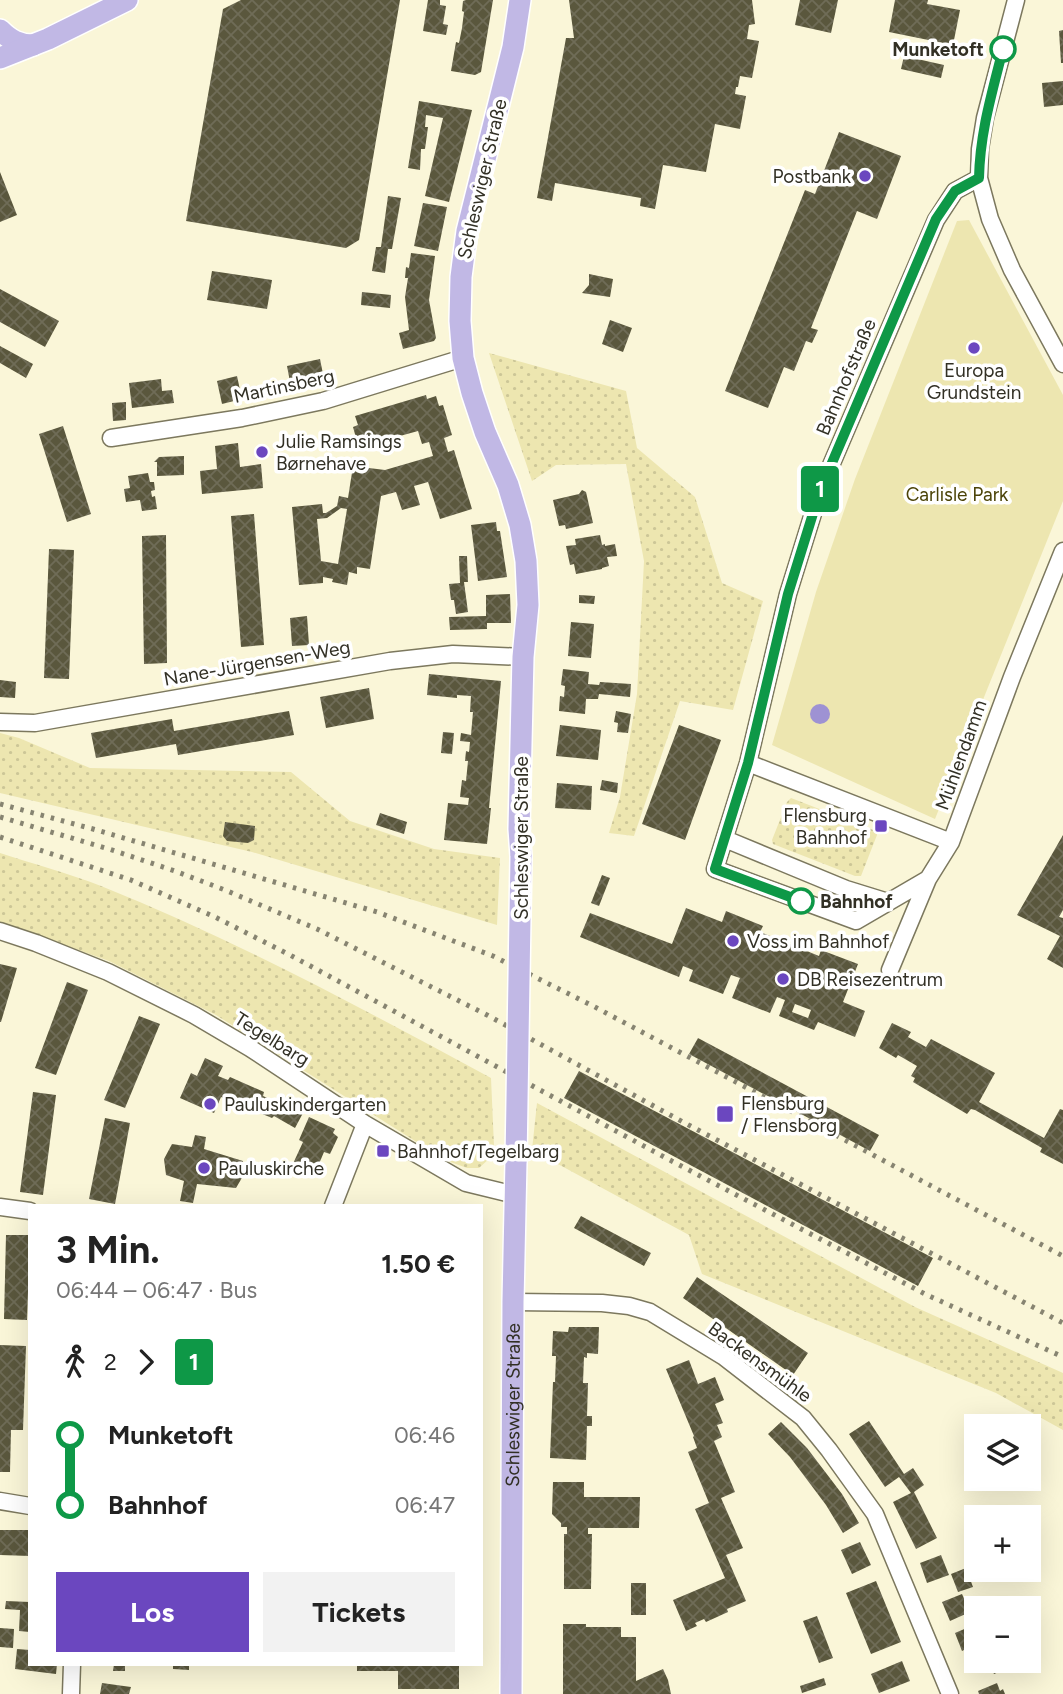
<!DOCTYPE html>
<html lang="de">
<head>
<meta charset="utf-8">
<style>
  body { margin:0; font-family:Figtree,sans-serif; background:#f2f2f2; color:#222; height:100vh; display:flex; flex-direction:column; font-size:26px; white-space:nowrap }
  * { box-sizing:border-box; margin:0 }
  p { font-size:23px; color:#767676 }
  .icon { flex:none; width:38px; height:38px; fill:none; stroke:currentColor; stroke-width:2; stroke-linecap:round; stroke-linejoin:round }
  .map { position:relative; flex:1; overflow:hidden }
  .details { position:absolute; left:28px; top:1204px; width:455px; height:462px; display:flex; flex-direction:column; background:#fff; border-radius:0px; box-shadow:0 7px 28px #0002 }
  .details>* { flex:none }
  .badge { padding:0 14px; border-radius:5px; font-size:24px; line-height:46px }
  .tools { position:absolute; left:964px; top:1414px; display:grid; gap:14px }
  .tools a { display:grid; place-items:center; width:77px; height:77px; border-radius:0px; background:#fff; box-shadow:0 7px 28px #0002; font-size:35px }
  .map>.badge { position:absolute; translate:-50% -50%; box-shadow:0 0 0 4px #fff }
  .legs { display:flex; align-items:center; gap:10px; height:77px; padding:0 28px; font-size:23px }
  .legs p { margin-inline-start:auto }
  .overview { display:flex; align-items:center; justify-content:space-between; height:119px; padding:0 28px }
  h1 { font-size:38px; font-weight:700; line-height:52px }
  .button { display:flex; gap:14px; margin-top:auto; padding:14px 28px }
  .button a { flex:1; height:80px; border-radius:0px; background:#6b47bf; color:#fff; font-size:28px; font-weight:700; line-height:80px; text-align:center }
  .button a+a { background:#f2f2f2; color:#222 }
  ul { padding:0 28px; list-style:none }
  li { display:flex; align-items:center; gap:24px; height:70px; font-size:26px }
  li i { display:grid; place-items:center; width:10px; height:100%; margin:0 9px; background:currentColor }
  li i::after { content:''; width:18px; height:18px; margin:-9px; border:5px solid; border-radius:50%; background:#fff }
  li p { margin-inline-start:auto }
  li:first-child i { background:linear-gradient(#0000 50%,currentColor 0) }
  li:last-child i { background:linear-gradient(currentColor 50%,#0000 0) }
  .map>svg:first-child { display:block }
  .grass { fill:url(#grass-dots) }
  .park { fill:#ede6b0 }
  .water { fill:#9e92d3 }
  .building { fill:url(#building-cross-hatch); fill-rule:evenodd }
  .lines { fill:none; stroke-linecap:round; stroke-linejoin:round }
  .minor-casing { stroke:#7c785e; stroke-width:19 }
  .major-casing { stroke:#fff; stroke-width:24 }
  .minor { stroke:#fff; stroke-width:16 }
  .major { stroke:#c1b8e5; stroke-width:21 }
  .rail { stroke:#878471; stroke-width:5; stroke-dasharray:3.5 7; stroke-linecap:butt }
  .major-bridge-casing { stroke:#fff; stroke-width:24; stroke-linecap:butt }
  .major-bridge { stroke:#c1b8e5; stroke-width:21 }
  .line-1-casing { stroke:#fff; stroke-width:16 }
  .line-1 { stroke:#0e9847; stroke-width:10 }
  .stop-1-dot { fill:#fff; stroke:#0e9847; stroke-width:3.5 }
  .poi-dot { fill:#6b47bf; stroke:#fff; stroke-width:2.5 }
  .labels { text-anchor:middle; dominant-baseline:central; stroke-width:7; stroke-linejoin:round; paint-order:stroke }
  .stop-label { font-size:19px; font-weight:bold; fill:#323025; stroke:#fff; text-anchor:end }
  .poi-label { font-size:19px; fill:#323025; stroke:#fff; text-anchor:start }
  .street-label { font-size:19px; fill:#323025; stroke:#fff }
  .park-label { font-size:19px; fill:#4b4307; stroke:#fff }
</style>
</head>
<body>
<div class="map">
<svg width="1063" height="1694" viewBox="0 0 1063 1694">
  <defs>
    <pattern id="grass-dots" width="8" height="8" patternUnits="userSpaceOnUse" patternTransform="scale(1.75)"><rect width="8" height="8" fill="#ede6b0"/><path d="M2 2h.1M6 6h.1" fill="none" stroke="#ccc697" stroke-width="1.8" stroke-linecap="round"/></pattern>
    <pattern id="building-cross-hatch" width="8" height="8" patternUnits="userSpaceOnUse" patternTransform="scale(1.75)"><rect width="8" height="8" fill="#5a573d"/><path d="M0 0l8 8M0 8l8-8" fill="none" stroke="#6f6c57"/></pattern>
  </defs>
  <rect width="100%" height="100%" fill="#faf6d8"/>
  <path class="grass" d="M489,353L626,391L637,448L695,497L722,583L763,601L733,710L680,701L634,836L609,833L620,797L637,694L644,561L626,464L556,465L532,481Z
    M0,733L19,738L90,768L291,772L350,821L434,849L500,858L497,925L252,852L0,793Z
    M791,798L876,831L877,835L861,876H855L773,844L772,840L787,802Z
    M0,853C33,864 68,873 101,886C236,940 363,1009 491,1078L494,1146L490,1158L479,1168H467L445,1160L216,1015L109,961L0,922Z
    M537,1103L915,1307L1063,1373V1430L996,1393L702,1274L689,1235L556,1163L531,1159Z"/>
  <path class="park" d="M969,220L1063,395V501L935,819L772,745L816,592L855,479L957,221Z"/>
  <path class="water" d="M810 714a10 10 0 1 1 20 0a10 10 0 1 1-20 0Z"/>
  <path class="building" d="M241,0H400L359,240L346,248L186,221L223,9Z
    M428,0H440V5L446,6L443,24L448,25L446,35L423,31Z
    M466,0H493L481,72L475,75L451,71L456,42L459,43L462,28L464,12L462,11L463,1Z
    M569,0H752L755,24L749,25L747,39L759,41L752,78L740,76L738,87H736L735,94L746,96L740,129L715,124L706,172L663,165L655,209L640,206L641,198L555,183L552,201L537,198L566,38H574Z
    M800,0H838L831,33L795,25Z
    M895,0H928L927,4L960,10L953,45L889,32Z
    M1063,30V63H1061L1059,31Z
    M904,56L944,65L941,78L901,69Z
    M1063,81V105L1044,107L1042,83Z
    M419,101L472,110L449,202L425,196L443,118L426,115L425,127H428L425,149H421L420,170L408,168Z
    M839,132L901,156L877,219L857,211L811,328L818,330L812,343L806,341L794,371L784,367L768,408L725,391L805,190L815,194Z
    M0,172L17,215L0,222Z
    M388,196L401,198L392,249H388L385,273L372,271L376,247H381Z
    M423,203L447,207L438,251L414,246Z
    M411,253L435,256L429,300L436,338L434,341L403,349L399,333L409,330L405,297L408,278H405L406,267L409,268Z
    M212,271L272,280L267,309L207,300Z
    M589,274L613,279L610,297L582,293L589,285Z
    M0,289L59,321L45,347L0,322Z
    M362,292L391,295L390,308L361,305Z
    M610,320L632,328L623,352L602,344Z
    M0,346L33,364L26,378L0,363Z
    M320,359L324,379L291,387L287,366Z
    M237,376L242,399L222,404L217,381Z
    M161,379L162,391L172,390L174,403L132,408L129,383Z
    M426,395L427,399L436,396L439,406L443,405L452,435L444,438L448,452L454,450L472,509L440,519L428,482L414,486L420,505L402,510L396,492L381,496L370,569L357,567V574L349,572L347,585L332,582L333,579L323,577V583L299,585L292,507L322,504L323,513H326L337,506L339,496L348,498L353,466L385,470L433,456L429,442L422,444L418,431L389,439L388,436L358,445L353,427L358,425L355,416ZM341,508L347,509L338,564L321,561L317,519L327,518Z
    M126,402V420L113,421L112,403Z
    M63,426L91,514L67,522L39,434Z
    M238,443L240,467L261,464L263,488L202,494L200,471L217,469L215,446Z
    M184,456V475L157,476V462H154L159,457Z
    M148,473L150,482H154L155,490L151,491L152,497L155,496L157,509L142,511L140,500L126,502L124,489L130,488L128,476Z
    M582,490L586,492L593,523L566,529L565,525L559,526L553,500L579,494Z
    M254,514L264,645L241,647L231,516Z
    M496,522L497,531H500L507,577L478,581L471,525Z
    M166,535L167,663L144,664L142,536Z
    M600,535L602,545L605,544V546L615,544L617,556L607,557L609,566L602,568V569L576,574L574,564L570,565L566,546L576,545L575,539Z
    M49,549L74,550L69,679L44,678Z
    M459,556H467L468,582H464L468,612L456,614L454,600H451L449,584L460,583Z
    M510,594L511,623H487V629L450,630L449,617L486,616V595Z
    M579,595L595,596L594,604L579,603Z
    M307,616L309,645L292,646L290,618Z
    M571,622L594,624L591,658L568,656Z
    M563,669L589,672L588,684L599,685L600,682L631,684L630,697L599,694L598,699H586L585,714L559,711L560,696L564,697L565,686L561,685Z
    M429,674L501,681L489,808H491L487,844L444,840L448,803L468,805L469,798L460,797L462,780L466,781L468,761H465L466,751L469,752L470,742L460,741L461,733L471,735L473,712H470L471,696L457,695V698L427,695Z
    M0,680L16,682L15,698L0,697Z
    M369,688L374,719L326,728L320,697Z
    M289,711L294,735L178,755L176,744L96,758L91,733L172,719L174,731Z
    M616,711L631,714L628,733L617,732L618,723L614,722Z
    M560,725L601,730L598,760L556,756Z
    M679,725L721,740L685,840L642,824Z
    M443,732L454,733L452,754L441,753Z
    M602,780L618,783L617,793L600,790Z
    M557,783L592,786L591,810L555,808Z
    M380,813L407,822L404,834L376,825Z
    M225,822L255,826L254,840L248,843L227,841L223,836Z
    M1063,835V910L1059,917L1063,918V968L1047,959L1060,936L1017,915Z
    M602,875L610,878L599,906L591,903Z
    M686,908L722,922L726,911L763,926L760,932L819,956L821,950L858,964L843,1002L865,1011L855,1037L818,1022L814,1030L779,1016L785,1000L777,997L770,1013L732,998L740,978L731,975L723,994L689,981L693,970L683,966L679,977L580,937L590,913L672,944ZM795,1004L811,1010L808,1018L792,1012Z
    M0,964L17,968L1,1022H0Z
    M67,982L88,990L56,1075L35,1068Z
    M139,1016L160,1024L125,1108L104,1100Z
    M892,1023L911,1032L908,1037L926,1047L931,1039L995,1073L979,1102L1044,1138L1060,1109L1063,1110V1164L1040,1152L1042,1148L975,1110L971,1109L967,1114L913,1082L915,1078L911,1076L917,1066L898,1055L896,1058L879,1048Z
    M698,1038L879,1135L870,1151L689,1054Z
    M205,1058L223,1066L218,1076L228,1080L230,1077L264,1092L263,1096L280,1104L281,1102L303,1113L295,1128L274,1116L272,1118L221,1097L214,1113L180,1098L191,1073L197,1076Z
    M579,1071L933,1258L918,1286L564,1098Z
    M33,1092L56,1095L43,1195L20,1192Z
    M309,1117L335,1129L333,1133L338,1137L330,1154L324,1152L313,1178L291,1168L303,1142L299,1140Z
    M105,1118L130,1123L115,1204L89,1199Z
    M195,1135L206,1137L204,1149L243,1161V1176L236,1188L197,1184L193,1203L180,1201L184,1181L166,1175L164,1159L172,1144L192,1147Z
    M581,1216L651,1253L644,1266L574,1228Z
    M6,1235H30L27,1320L4,1319Z
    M697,1277L808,1353L793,1375L683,1298Z
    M569,1327H599L598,1354L587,1353V1358L584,1357L583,1383H588L587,1416H592V1426H587L586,1460L550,1458L553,1382H555L556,1356H552L553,1331L568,1332Z
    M0,1345L26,1346L23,1430H11L10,1472H0Z
    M689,1360L698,1384L715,1377L724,1400L715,1404L723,1423L717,1425L722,1437L714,1441L735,1492L721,1498L743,1548L726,1555L746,1601L727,1609L728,1612L706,1622L704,1619L695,1623L697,1626L686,1631L673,1600L725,1578L695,1509L709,1503L688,1452L697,1448L693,1437L694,1436L666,1369Z
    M869,1421L904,1474L913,1468L924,1485L914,1492L937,1538L916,1549L893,1502L911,1493L899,1477L885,1487L849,1434Z
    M781,1422L807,1448L842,1494L859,1523L843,1533L826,1505L790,1457L768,1434Z
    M553,1482H584V1497H640L639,1528H588V1534H592L591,1589H564V1534H567V1527H561V1523L552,1514Z
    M0,1530H30V1556L0,1555Z
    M860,1542L871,1565L852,1574L841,1550Z
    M941,1555L949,1575L927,1583L920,1563Z
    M966,1568L973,1587L958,1592L951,1574Z
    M876,1581L901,1642L871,1654L846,1593Z
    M631,1583H646V1615H631Z
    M962,1594L970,1612L950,1621L942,1602Z
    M6,1601L30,1602V1632L19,1631L20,1610L5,1609Z
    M817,1616L833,1658L819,1663L803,1621Z
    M563,1624H586V1627H621V1637H636V1681L663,1669L668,1680L671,1694H563Z
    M976,1624V1644L962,1651L955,1633Z
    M0,1628L14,1629L13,1648L0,1647Z
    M17,1649L30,1650V1664H57L56,1674L15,1669Z
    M902,1661L910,1681L879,1693L871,1674Z
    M988,1661H1014L1015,1665L994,1674Z
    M114,1664H125V1671H113Z
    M173,1664H189V1670L173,1669Z
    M357,1664H459V1689H398V1671H357Z
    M824,1678L826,1685L802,1693L800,1686Z
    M102,1683L131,1687L129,1694H100Z
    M997,1683L1000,1691L1003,1689L1005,1694H979L978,1691Z"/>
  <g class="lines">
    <defs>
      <path id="minor" d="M1016,0L985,118L980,149L979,178L990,219L1012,270L1063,364
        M111,438L242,418L323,401L463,358
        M0,722L35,723L390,661L453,654L523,657
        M748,763L951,842
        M725,839L846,889L888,902
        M928,879L856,921L715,869L748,763L788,594L820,491L936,220L955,191L979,178
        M0,931L36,943L108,972L194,1015L250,1048L365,1124L466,1183L515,1195
        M890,970L928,879L951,842L1012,677L1063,551
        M333,1206L365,1124
        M0,1207L30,1211
        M513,1302L602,1303L629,1306L650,1312L724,1357L803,1418L829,1450L875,1514L950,1694
        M0,1501L30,1506
        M71,1694L72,1664"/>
      <g id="major">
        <path d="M520,0L513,47L467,231L461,277L460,321L463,358L472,393L485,432L508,485L520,525L526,561L528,605L523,657L519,829L521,856"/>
        <path d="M0,30C10,40 19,45 33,45"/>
        <path d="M0,58L48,39L127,0"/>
        <path id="s1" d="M511,1694L513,1302L516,1161"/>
      </g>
    </defs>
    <use href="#minor" class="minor-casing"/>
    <use href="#major" class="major-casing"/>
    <use href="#minor" class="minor"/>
    <use href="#major" class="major"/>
    <path class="rail" d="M0,804L93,829L377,912L493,956L593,1006L1063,1256
      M0,817L109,849L175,871L225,890L317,929L487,1015L683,1122L1063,1323
      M0,837L131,880L215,917L290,955L666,1158L925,1294L1063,1357"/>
    <defs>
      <path id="major-bridge" d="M516,1161L521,856"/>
    </defs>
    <use href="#major-bridge" class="major-bridge-casing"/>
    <use href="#major-bridge" class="major-bridge"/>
  </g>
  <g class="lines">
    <defs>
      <path id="line-1" d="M801,901L715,869L748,763L788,594L820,491L936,219L955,191L979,178C980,132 992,93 1003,49"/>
    </defs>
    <use href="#line-1" class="line-1-casing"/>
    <use href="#line-1" class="line-1"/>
  </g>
  <g class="stop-1-dot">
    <circle cx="1003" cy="49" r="12"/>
    <circle cx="801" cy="901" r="12"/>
  </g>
  <g class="poi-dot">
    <circle cx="865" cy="176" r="7"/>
    <circle cx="974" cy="348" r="7"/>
    <circle cx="262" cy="452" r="7"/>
    <rect x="874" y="819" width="14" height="14" rx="3.5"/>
    <circle cx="733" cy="941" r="7"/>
    <circle cx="783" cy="979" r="7"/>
    <circle cx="210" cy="1104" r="7"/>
    <rect x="716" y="1105" width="18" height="18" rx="3.5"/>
    <rect x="376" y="1144" width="14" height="14" rx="3.5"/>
    <circle cx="204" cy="1168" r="7"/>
  </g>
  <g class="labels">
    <g class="stop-label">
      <text x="984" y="49">Munketoft</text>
      <text x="820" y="901" text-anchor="start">Bahnhof</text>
    </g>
    <g class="poi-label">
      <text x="851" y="176" text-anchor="end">Postbank</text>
      <text x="974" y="370" text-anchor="middle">Europa<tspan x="974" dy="22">Grundstein</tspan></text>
      <text x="276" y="441">Julie Ramsings<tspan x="276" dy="22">Børnehave</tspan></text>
      <text x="867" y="815" text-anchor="end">Flensburg<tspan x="867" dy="22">Bahnhof</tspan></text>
      <text x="747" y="941">Voss im Bahnhof</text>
      <text x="797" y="979">DB Reisezentrum</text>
      <text x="741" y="1103">Flensburg<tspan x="741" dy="22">/ Flensborg</tspan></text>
      <text x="224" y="1104">Pauluskindergarten</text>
      <text x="397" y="1151">Bahnhof/Tegelbarg</text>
      <text x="218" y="1168">Pauluskirche</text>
    </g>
    <g class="street-label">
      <text transform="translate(482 179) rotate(-77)">Schleswiger Straße</text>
      <text transform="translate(846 377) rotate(-67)">Bahnhofstraße</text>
      <text transform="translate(284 386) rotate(-12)">Martinsberg</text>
      <text transform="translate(257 663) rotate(-10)">Nane-Jürgensen-Weg</text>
      <text transform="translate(961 755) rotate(-70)">Mühlendamm</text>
      <text transform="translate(521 838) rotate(-90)">Schleswiger Straße</text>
      <text transform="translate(272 1039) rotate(32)">Tegelbarg</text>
      <text transform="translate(760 1362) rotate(36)">Backensmühle</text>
      <text stroke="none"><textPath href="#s1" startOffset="289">Schleswiger Straße</textPath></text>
    </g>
    <g class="park-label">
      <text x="957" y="494">Carlisle Park</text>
    </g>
  </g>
</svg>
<div class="tools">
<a><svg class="icon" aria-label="layers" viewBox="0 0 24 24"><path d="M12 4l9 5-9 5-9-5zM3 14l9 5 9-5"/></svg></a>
<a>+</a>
<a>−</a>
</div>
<b class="badge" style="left:820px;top:489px;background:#0e9847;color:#fff">1</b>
<section class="details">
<div class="overview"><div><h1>3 Min.</h1><p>06:44 – 06:47 · Bus</p></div><b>1.50 €</b></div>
<div class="legs"><svg class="icon" aria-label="walk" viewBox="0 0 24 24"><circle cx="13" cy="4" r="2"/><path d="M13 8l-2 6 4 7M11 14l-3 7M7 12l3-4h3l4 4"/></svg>2<svg class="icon" aria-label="forward" viewBox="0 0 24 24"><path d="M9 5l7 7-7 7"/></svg><b class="badge" style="background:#0e9847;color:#fff">1</b></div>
<ul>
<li><i style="color:#0e9847"></i><b>Munketoft</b><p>06:46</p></li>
<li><i style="color:#0e9847"></i><b>Bahnhof</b><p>06:47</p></li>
</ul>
<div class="button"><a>Los</a><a>Tickets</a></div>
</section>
</div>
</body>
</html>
